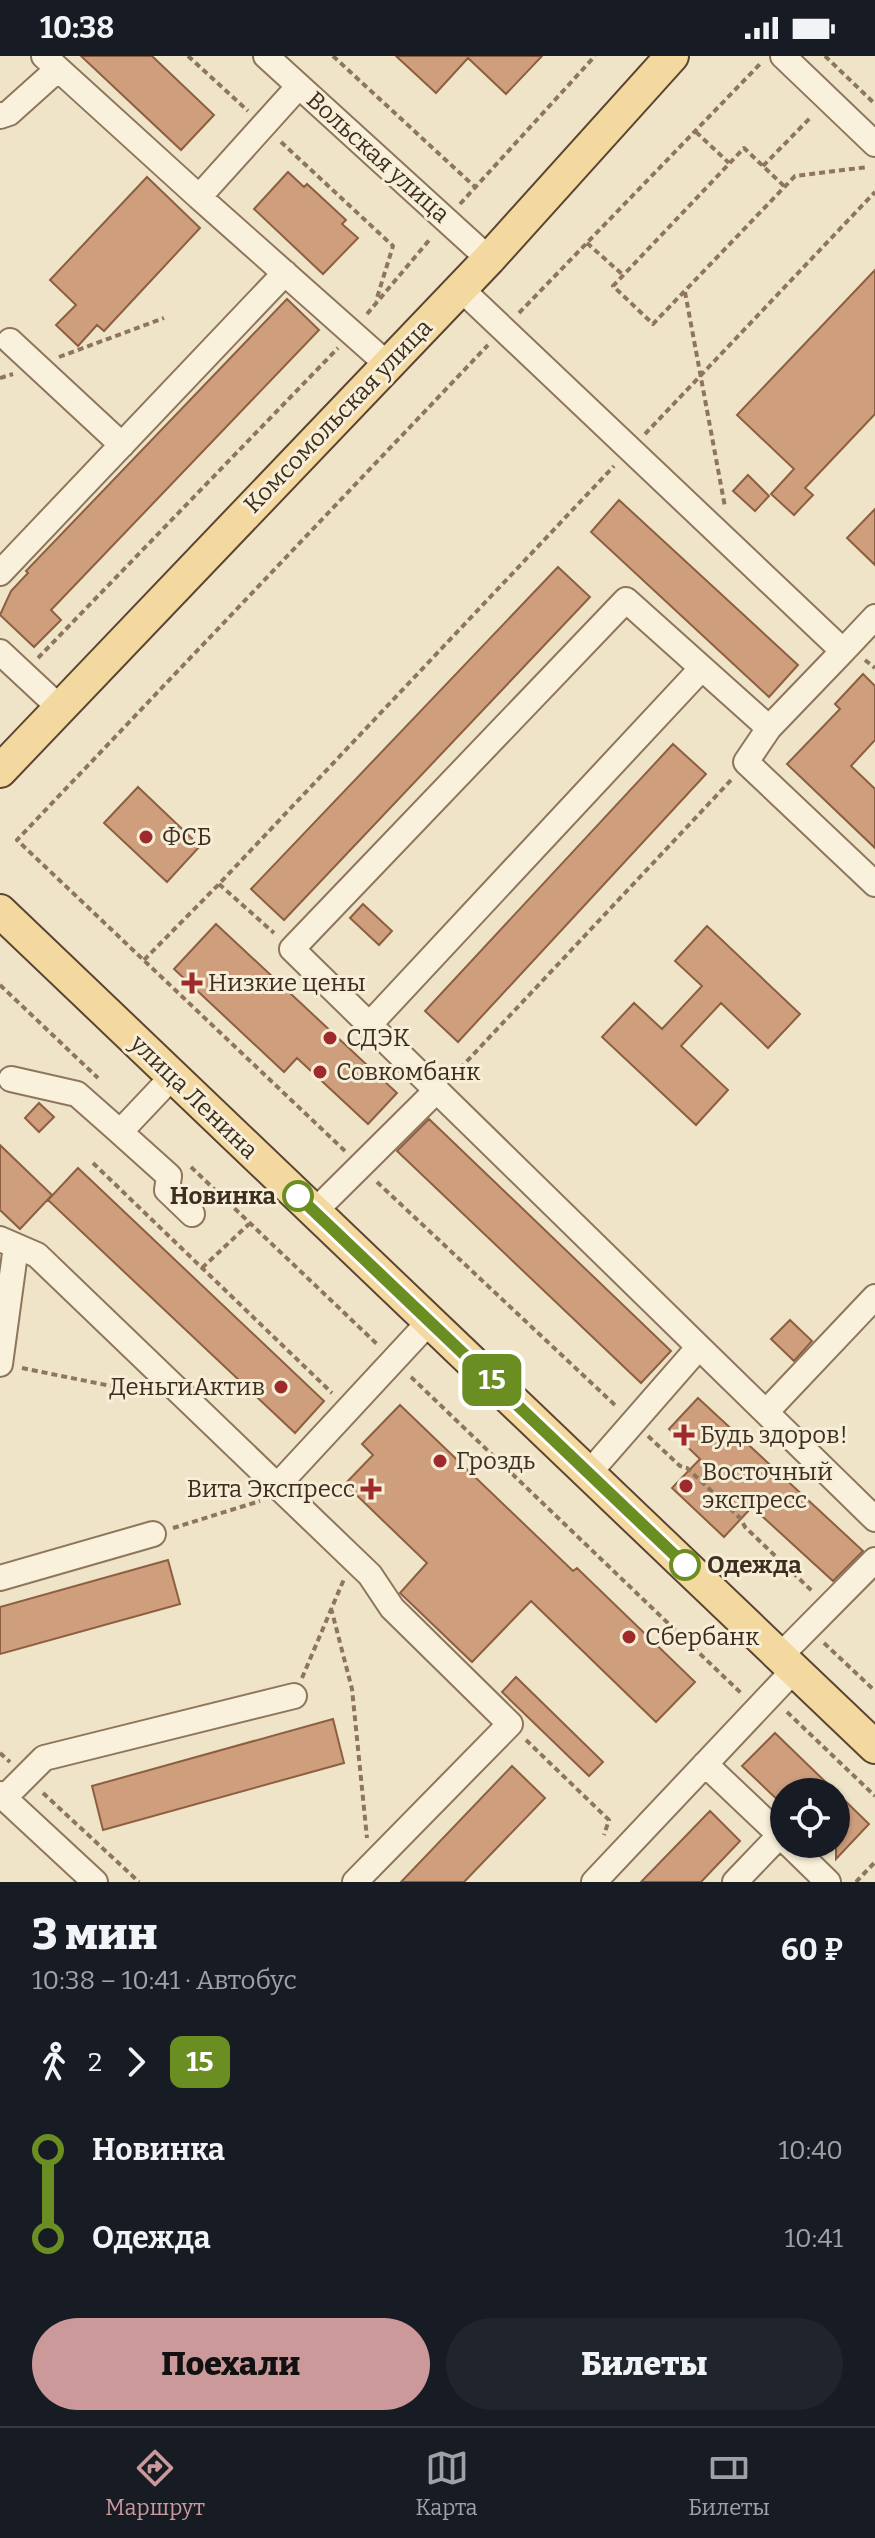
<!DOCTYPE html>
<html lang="ru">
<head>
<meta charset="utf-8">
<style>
  body { margin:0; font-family:Bitter,serif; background:#20242c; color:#f1f3f6; height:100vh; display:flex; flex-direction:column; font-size:30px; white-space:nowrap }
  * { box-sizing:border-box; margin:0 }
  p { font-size:26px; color:#9ea1a6 }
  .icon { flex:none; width:44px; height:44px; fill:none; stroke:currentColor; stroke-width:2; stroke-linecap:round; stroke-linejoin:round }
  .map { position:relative; height:1826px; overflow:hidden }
  .drawer { display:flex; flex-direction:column; background:#171b24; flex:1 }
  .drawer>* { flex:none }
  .badge { padding:0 16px; border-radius:12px; font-size:28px; line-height:52px }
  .fabs { position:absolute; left:770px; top:1722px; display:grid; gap:16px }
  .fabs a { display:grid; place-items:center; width:80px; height:80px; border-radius:50%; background:#171b24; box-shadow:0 2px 6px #0004; font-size:40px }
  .map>.badge { position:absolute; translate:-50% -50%; box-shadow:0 0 0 4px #fff }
  .legs { display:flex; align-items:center; gap:12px; height:88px; padding:0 32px; font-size:26px }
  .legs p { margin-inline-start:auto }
  .overview { display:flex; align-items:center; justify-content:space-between; height:136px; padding:0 32px }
  h1 { font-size:44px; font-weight:800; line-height:60px }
  .primary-button { display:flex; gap:16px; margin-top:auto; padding:16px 32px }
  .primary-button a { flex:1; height:92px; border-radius:48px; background:#cc999b; color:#111; font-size:32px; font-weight:800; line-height:92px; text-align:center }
  .primary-button a+a { background:#20242c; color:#f1f3f6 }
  ul { padding:0 32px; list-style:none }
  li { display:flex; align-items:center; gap:28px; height:88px; font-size:30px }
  li i { display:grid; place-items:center; width:12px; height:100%; margin:0 10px; background:currentColor }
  li i::after { content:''; width:20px; height:20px; margin:-10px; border:6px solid; border-radius:50%; background:#171b24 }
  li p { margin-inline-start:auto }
  li:first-child i { background:linear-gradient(#0000 50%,currentColor 0) }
  li:last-child i { background:linear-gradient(currentColor 50%,#0000 0) }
  .status { display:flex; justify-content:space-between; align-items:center; height:56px; padding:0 40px; background:#171b24; direction:ltr }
  .status svg { height:22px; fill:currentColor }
  .tab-bar { display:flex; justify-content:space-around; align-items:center; height:112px; border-top:2px solid #363941; background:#171b24; font-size:22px; color:#9ea1a6 }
  .tab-bar a { display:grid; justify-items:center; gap:4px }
  .tab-bar .active { color:#cc999b }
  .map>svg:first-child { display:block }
  .building { fill:#cf9f7d; stroke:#8d5f41; stroke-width:2 }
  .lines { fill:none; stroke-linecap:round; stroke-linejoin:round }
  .minor-casing { stroke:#8d765c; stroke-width:28 }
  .major-casing { stroke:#5b4430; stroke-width:36 }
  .path { stroke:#8d765c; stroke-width:4; stroke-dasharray:6 4; stroke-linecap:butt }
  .minor { stroke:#faf1dc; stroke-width:24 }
  .major { stroke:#f3d9a0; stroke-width:32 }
  .line-1-casing { stroke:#fff; stroke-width:18 }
  .line-1 { stroke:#6b8e23; stroke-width:12 }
  .poi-dot { fill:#9e2a2b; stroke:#f7eed8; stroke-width:3 }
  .stop-1-dot { fill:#fff; stroke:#6b8e23; stroke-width:4 }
  .labels { text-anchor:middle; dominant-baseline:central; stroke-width:6; stroke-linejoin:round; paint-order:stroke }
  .street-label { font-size:24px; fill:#3d2e20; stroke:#f7eed8 }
  .poi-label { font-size:24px; fill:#3d2e20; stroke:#f7eed8; text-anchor:start }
  .stop-label { font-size:24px; font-weight:bold; fill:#3d2e20; stroke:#f7eed8; text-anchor:end }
</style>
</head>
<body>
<div class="status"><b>10:38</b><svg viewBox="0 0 49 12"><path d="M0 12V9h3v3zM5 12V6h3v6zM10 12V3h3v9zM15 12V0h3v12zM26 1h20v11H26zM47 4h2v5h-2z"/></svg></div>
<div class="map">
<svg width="875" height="1826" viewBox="0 0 875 1826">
  <rect width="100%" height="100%" fill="#f0e4c8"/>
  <path class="building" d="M81,0H152L214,59L181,94Z
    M396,0H542L506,38L468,2L436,37Z
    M288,116L304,131L307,128L346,164L342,168L358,182L323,218L254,153Z
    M147,121L200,172L104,275L97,269L78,290L56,269L76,249L50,224Z
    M875,214V358L805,432L813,439L794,459L771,438L794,413L737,359Z
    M287,243L319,274L51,554L61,564L34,591L0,559L11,535L28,517L26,515Z
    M748,419L769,440L755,455L733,435Z
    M619,444L798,609L769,641L591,476Z
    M875,453V509L847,482Z
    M558,511L590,541L284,864L251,833Z
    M863,618L875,630V684L851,710L875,733V792L787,708L840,653L835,648Z
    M673,688L706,718L458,986L425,955Z
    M138,731L200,790L167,826L104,767Z
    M363,848L392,875L379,889L350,862Z
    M216,868L397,1037L368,1068L297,1002L284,1016L174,913Z
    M707,870L800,958L768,992L721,947L681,990L728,1034L696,1069L602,981L634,947L662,973L702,930L675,905Z
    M39,1047L54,1061L39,1076L25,1062Z
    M429,1063L671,1295L641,1327L397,1095Z
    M0,1089L52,1139L20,1173L0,1154Z
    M78,1112L324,1345L295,1377L48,1144Z
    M790,1264L812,1285L794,1305L771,1283Z
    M698,1342L863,1495L833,1525L752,1451L724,1481L672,1432L700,1403L669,1373Z
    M400,1349L573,1515L577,1512L695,1626L656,1666L531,1545L472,1606L400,1537L427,1507L345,1428L373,1399L362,1388Z
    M168,1504L180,1548L0,1598V1551Z
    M516,1621L603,1706L589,1720L502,1636Z
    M333,1663L344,1707L103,1774L92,1730Z
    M775,1677L807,1708L836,1736H784V1750L742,1710Z
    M512,1710L545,1742L464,1826H401Z
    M836,1736L869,1768L836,1803Z
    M710,1755L740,1785L701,1826H641Z"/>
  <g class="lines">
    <defs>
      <path id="minor" d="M44,0L199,141L299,30
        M266,0L489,203
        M783,0L875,88
        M0,60L9,57L58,13
        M199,141L387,308
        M460,232L843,595L875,561
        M10,285L122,389
        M0,517L285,217
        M0,596L60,652
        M769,672L746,706L875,828
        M369,969L702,612
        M172,1021L120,1076L169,1120L167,1134L192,1158
        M11,1023L77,1038L120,1076
        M314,1156L437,1034
        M0,1183L37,1199L370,1519L392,1552L510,1668L355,1826
        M699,1291L875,1463
        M0,1308L16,1190
        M766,1356L875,1241
        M589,1417L699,1291L292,893L626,544L769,672L843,595
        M277,1430L430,1265
        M0,1522L153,1478
        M780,1600L875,1504
        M705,1708L780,1779L735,1826
        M0,1738L95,1826
        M4,1742L44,1702L294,1640
        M789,1788L828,1826
        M594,1826L795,1613"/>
      <path id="major" d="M0,715L489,203L672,0
        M0,855L875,1691"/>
    </defs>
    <use href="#minor" class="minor-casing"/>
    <use href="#major" class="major-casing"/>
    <path class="path" d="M188,0L248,55
      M333,0L475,131
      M825,0L875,48
      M696,76L729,107
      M281,86L393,190L376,245
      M763,110L812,60
      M784,130L744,92L613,230L653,268L795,120L868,111
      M460,148L595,0
      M587,187L623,219
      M685,236L725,451
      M519,257L761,7
      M367,258L431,182
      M59,301L164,262
      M0,322L13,318
      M645,378L875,136
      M38,602L338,292
      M865,604L875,612
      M219,828L274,877
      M144,904L219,828L614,410
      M0,929L98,1022
      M453,1020L732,723
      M345,1095L17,784L488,289
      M93,1107L332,1337
      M191,1111L379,1290
      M377,1126L616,1350
      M202,1212L249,1168
      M22,1312L116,1331H139
      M411,1321L743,1639
      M648,1380L680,1410L687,1412L741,1463L745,1471L812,1535
      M173,1472L260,1445
      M331,1552L352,1633L367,1782
      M824,1587L875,1635
      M302,1622L344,1523
      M787,1656L875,1740
      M526,1684L609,1764L604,1779
      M0,1697L10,1706
      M43,1737L139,1826
      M856,1826L875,1806"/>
    <use href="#minor" class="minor"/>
    <use href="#major" class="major"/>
  </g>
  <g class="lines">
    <defs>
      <path id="line-1" d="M298,1140L685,1509"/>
    </defs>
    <use href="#line-1" class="line-1-casing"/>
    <use href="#line-1" class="line-1"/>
  </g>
  <g class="poi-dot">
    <circle cx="146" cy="781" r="8"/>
    <path d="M188 915h8v8h8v8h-8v8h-8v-8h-8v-8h8z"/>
    <circle cx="330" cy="982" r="8"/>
    <circle cx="320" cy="1016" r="8"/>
    <circle cx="281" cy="1331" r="8"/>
    <path d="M680 1367h8v8h8v8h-8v8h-8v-8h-8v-8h8z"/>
    <circle cx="440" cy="1405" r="8"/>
    <circle cx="686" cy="1430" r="8"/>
    <path d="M367 1421h8v8h8v8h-8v8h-8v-8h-8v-8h8z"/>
    <circle cx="629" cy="1581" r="8"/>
  </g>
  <g class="stop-1-dot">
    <circle cx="298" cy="1140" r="14"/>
    <circle cx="685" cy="1509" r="14"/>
  </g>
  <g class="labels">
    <g class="street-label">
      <text transform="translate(378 101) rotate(42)">Вольская улица</text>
      <text transform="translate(338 360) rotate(-46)">Комсомольская улица</text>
      <text transform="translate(194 1041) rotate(44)">улица Ленина</text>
    </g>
    <g class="poi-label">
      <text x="162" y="781">ФСБ</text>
      <text x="208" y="927">Низкие цены</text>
      <text x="346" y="982">СДЭК</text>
      <text x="336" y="1016">Совкомбанк</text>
      <text x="265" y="1331" text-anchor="end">ДеньгиАктив</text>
      <text x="700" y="1379">Будь здоров!</text>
      <text x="456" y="1405">Гроздь</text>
      <text x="702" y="1416">Восточный<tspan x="702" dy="28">экспресс</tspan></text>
      <text x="355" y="1433" text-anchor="end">Вита Экспресс</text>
      <text x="645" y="1581">Сбербанк</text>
    </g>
    <g class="stop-label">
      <text x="276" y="1140">Новинка</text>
      <text x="707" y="1509" text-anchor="start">Одежда</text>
    </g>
  </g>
</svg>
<div class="fabs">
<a><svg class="icon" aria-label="locate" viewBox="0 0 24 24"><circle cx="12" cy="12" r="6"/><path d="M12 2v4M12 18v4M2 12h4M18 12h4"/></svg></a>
</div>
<b class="badge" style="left:492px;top:1324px;background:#6b8e23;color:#fff">15</b>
</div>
<section class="drawer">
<div class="overview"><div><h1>3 мин</h1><p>10:38 – 10:41 · Автобус</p></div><b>60 ₽</b></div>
<div class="legs"><svg class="icon" aria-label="walk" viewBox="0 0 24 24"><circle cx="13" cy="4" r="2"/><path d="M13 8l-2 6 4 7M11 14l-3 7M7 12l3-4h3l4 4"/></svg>2<svg class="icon" aria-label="forward" viewBox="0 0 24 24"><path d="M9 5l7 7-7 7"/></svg><b class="badge" style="background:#6b8e23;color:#fff">15</b></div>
<ul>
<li><i style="color:#6b8e23"></i><b>Новинка</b><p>10:40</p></li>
<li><i style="color:#6b8e23"></i><b>Одежда</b><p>10:41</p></li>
</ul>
<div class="primary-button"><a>Поехали</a><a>Билеты</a></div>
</section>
<nav class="tab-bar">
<a class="active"><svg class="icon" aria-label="directions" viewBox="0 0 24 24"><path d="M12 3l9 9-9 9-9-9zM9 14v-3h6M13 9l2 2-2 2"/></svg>Маршрут</a>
<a><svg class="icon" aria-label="map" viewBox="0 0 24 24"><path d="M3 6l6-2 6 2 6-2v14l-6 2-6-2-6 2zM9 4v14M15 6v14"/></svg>Карта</a>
<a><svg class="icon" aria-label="tickets" viewBox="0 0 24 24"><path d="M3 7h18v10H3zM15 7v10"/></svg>Билеты</a>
</nav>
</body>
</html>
